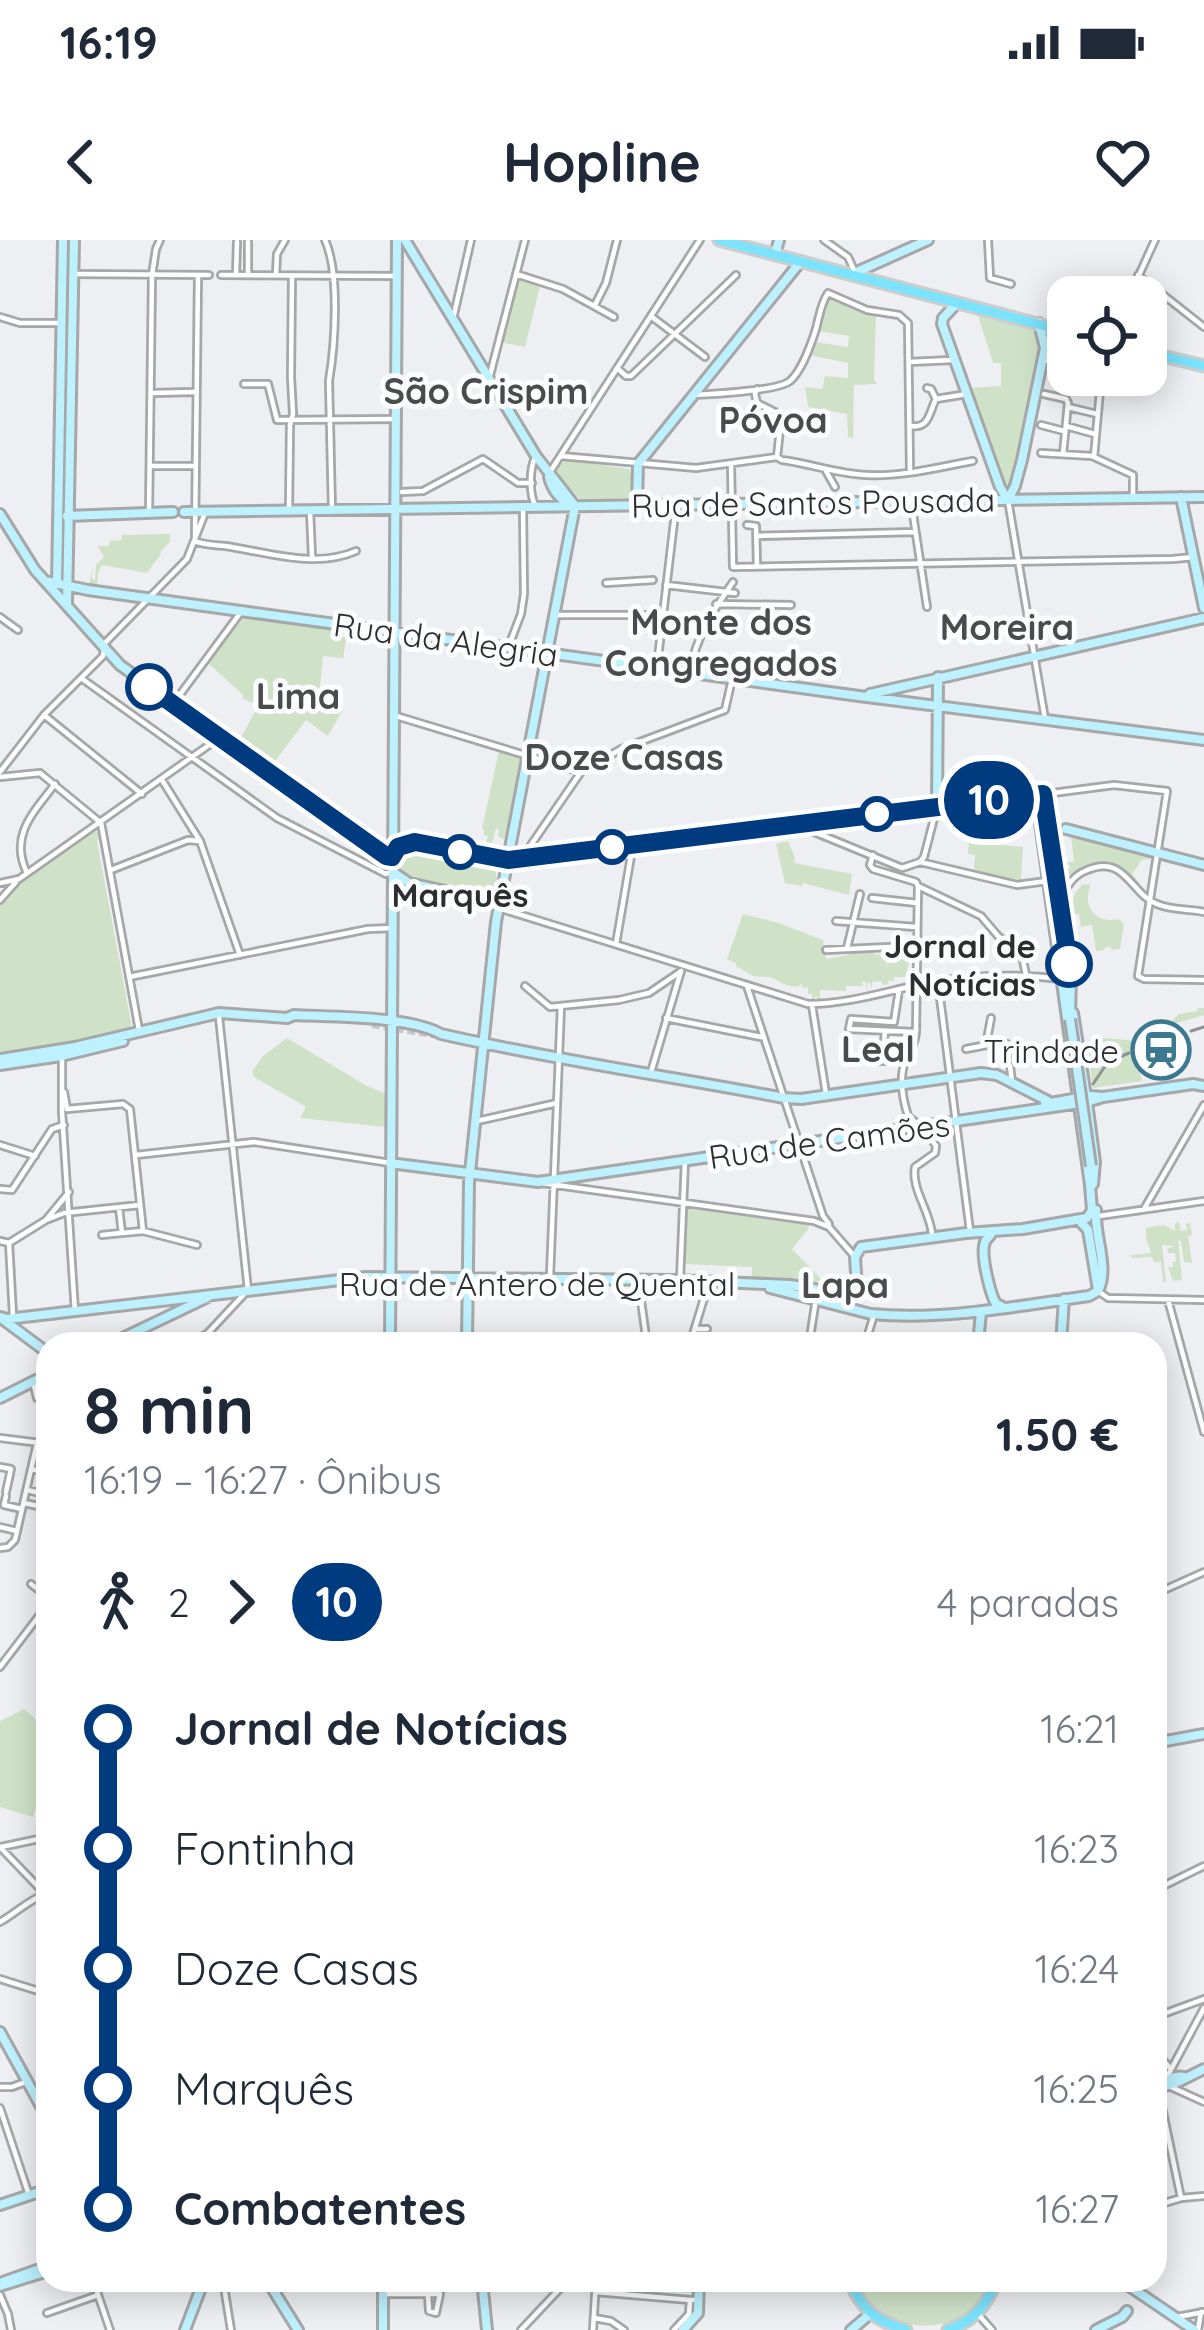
<!DOCTYPE html>
<html lang="pt">
<head>
<meta charset="utf-8">
<style>
  body { margin:0; font-family:Quicksand,sans-serif; background:#f6f6f7; color:#1f2937; height:100vh; display:flex; flex-direction:column; font-size:45px; white-space:nowrap }
  * { box-sizing:border-box; margin:0 }
  p { font-size:39px; color:#747a83 }
  .icon { flex:none; width:66px; height:66px; fill:none; stroke:currentColor; stroke-width:2; stroke-linecap:round; stroke-linejoin:round }
  .map { position:relative; flex:1; overflow:hidden }
  .side { position:absolute; left:36px; top:1092px; width:1131px; height:960px; display:flex; flex-direction:column; background:#fff; border-radius:36px; box-shadow:0 6px 30px #0003 }
  .side>* { flex:none }
  .badge { padding:0 24px; border-radius:39px; font-size:42px; line-height:78px }
  .fabs { position:absolute; left:1047px; top:36px; display:grid; gap:24px }
  .fabs a { display:grid; place-items:center; width:120px; height:120px; border-radius:24px; background:#fff; box-shadow:0 6px 30px #0003; font-size:60px }
  .map>.badge { position:absolute; translate:-50% -50%; box-shadow:0 0 0 6px #fff }
  .legs { display:flex; align-items:center; gap:18px; height:132px; padding:0 48px; font-size:39px }
  .legs p { margin-inline-start:auto }
  .headline { display:flex; align-items:center; justify-content:space-between; height:204px; padding:0 48px }
  h1 { font-size:66px; font-weight:800; line-height:90px }
  ul { padding:0 48px; list-style:none }
  li { display:flex; align-items:center; gap:42px; height:120px; font-size:45px }
  li i { display:grid; place-items:center; width:18px; height:100%; margin:0 15px; background:currentColor }
  li i::after { content:''; width:30px; height:30px; margin:-15px; border:9px solid; border-radius:50%; background:#fff }
  li p { margin-inline-start:auto }
  li:first-child i { background:linear-gradient(#0000 50%,currentColor 0) }
  li:last-child i { background:linear-gradient(currentColor 50%,#0000 0) }
  .status { display:flex; justify-content:space-between; align-items:center; height:84px; padding:0 60px; background:#fff; direction:ltr }
  .status svg { height:33px; fill:currentColor }
  header { display:flex; justify-content:space-between; align-items:center; height:156px; padding:0 48px; background:#fff; font-size:54px; font-weight:800 }
  .map>svg:first-child { display:block }
  .green { fill:#cfe2c7 }
  .lines { fill:none; stroke-linecap:round; stroke-linejoin:round }
  .secondary-tunnel { stroke:#c7c8cb; stroke-width:8; stroke-dasharray:8 4; stroke-linecap:butt }
  .street-casing { stroke:#a5a7a9; stroke-width:10 }
  .secondary-casing { stroke:#a5a7a9; stroke-width:14 }
  .primary-casing { stroke:#cccdcd; stroke-width:15 }
  .street { stroke:#fff; stroke-width:4.5 }
  .secondary { stroke:#bdf1fe; stroke-width:8 }
  .primary { stroke:#7be3fc; stroke-width:9 }
  .tram { stroke:#909193; stroke-width:3 }
  .secondary-bridge-casing { stroke:#a5a7a9; stroke-width:14; stroke-linecap:butt }
  .secondary-bridge { stroke:#bdf1fe; stroke-width:8 }
  .line-1-casing { stroke:#fff; stroke-width:27 }
  .line-1 { stroke:#003b80; stroke-width:18 }
  .stop-1-dot { fill:#fff; stroke:#003b80; stroke-width:6 }
  .labels { text-anchor:middle; dominant-baseline:central; stroke-width:10; stroke-linejoin:round; paint-order:stroke }
  .street-label { font-size:33px; fill:#2c2d2e; stroke:#fbfdff }
  .stop-label { font-size:33px; font-weight:bold; fill:#2c2d2e; stroke:#fbfdff }
  .poi-label { font-size:33px; fill:#2c2d2e; stroke:#fbfdff; text-anchor:end }
  .neighbourhood-label { font-size:36px; font-weight:bold; fill:#4a4b4d; stroke:#fbfdff }
</style>
</head>
<body>
<div class="status"><b>16:19</b><svg viewBox="0 0 49 12"><path d="M0 12V9h3v3zM5 12V6h3v6zM10 12V3h3v9zM15 12V0h3v12zM26 1h20v11H26zM47 4h2v5h-2z"/></svg></div>
<header><svg class="icon" aria-label="back" viewBox="0 0 24 24"><path d="M15 5l-7 7 7 7"/></svg>Hopline<svg class="icon" aria-label="heart" viewBox="0 0 24 24"><path d="M12 20l-8-8c-3-5 5-10 8-4 3-6 11-1 8 4z"/></svg></header>
<div class="map">
<svg width="1204" height="2090" viewBox="0 0 1204 2090">
  <rect width="100%" height="100%" fill="#eeeff2"/>
  <path class="green" d="M522,40L540,46L525,107L501,102L515,45Z
    M827,57L876,75L874,139L877,144L854,145L853,198L848,197L847,174L808,167L805,147L822,149L825,136L848,138V123L809,115L814,102L848,107L849,96L817,91Z
    M977,72L1036,90L1041,108L1013,245L1009,249L1004,246L970,148L1001,146V123H993Z
    M567,220L629,229L633,236L631,259L627,261H582L556,234L559,225Z
    M170,294V302L160,312L161,314L147,333L102,325L98,333L97,346L89,345L93,328L92,339L95,340L96,325L104,317L98,306H109L110,301L122,300V295Z
    M245,376L342,390V395L346,399L343,418L323,416L318,468L342,471L328,496L306,480L269,529L236,506L259,465L243,459V455L208,423Z
    M499,510L524,519L506,615L503,614L505,599L498,597L499,590L496,588L490,612L483,610L488,596L484,595V590L482,589Z
    M970,581H977L976,595L988,597V604L1023,607L1021,640L974,632L975,615L968,614Z
    M94,592H98L99,598L97,601L132,788L59,807L0,815V662L15,647L17,648L20,643Z
    M1071,596L1153,618L1142,620L1132,634L1145,650C1113,617 1097,616 1061,643L1059,632L1071,628L1067,623L1074,621Z
    M788,601L795,618L794,623L852,634L849,655L803,643L802,646L785,643L776,604Z
    M414,606L487,622L496,631L497,644L487,654L479,655L406,639L397,629L399,613L404,608Z
    M1083,644L1091,645C1081,667 1096,684 1119,679L1124,684L1120,709L1112,710L1110,706L1104,708V710L1096,711L1092,685L1081,687L1079,674L1068,675L1075,653Z
    M743,674L779,683L823,700L826,719L848,715V710L873,709L875,715L882,713L883,709L887,728V719H903L902,708L914,707V719L909,720L906,737H894V741L889,740L888,744L883,745L881,741L872,742V749L870,743H867L869,754L865,741L862,742L863,746H846V751L820,750V762L816,756L812,761V754H808V747L802,748V744L797,747C785,746 779,741 769,737L753,736L736,726V723L727,719Z
    M1198,768H1204V775L1174,784L1177,797L1139,824L1142,841L1093,848L1086,801L1105,798L1138,801L1167,786L1179,774L1197,771Z
    M287,798L365,845L386,854V887L300,878L306,867L254,837L252,832L262,817Z
    M685,968L808,985L809,988L792,1009L822,1040L809,1044L752,1041V1027L683,1024Z
    M1179,982L1181,991L1187,990L1186,984L1190,983L1192,995L1188,996L1192,1023L1184,1022L1181,1001L1178,1000L1182,1040L1173,1041L1168,1027H1173V1022H1176L1175,1013H1168L1167,1009L1174,1006L1162,1005L1166,1042H1163L1161,1022H1154L1152,1017L1132,1018L1131,1015L1151,1013L1146,998V988L1164,985L1175,991V983Z
    M24,1469L48,1491V1527L33,1577L0,1567V1481Z
    M854,2040H992C987,2051 981,2063 972,2072C946,2090 901,2090 875,2071C864,2063 860,2052 854,2040Z"/>
  <g class="lines">
    <path class="secondary-tunnel" d="M1056,588L1062,587
      M372,784L438,795"/>
    <defs>
      <path id="street" d="M325,0C340,33 335,105 329,141L332,271
        M824,0L848,17L854,30
        M988,0L990,38L1011,44
        M73,34L209,35
        M276,34L277,14L285,0
        M516,34L563,49L614,77
        M221,35L397,36
        M236,35L237,2
        M248,35V2
        M1138,35L1204,87
        M1129,57L1155,0
        M595,65L606,43L617,0
        M0,77L20,83H59
        M652,77L705,117
        M453,79L471,0
        M1044,120L1068,126
        M909,122L952,120
        M617,128L626,136H631L736,35
        M489,139L525,0
        M244,144H268L277,180L396,179
        M927,148L931,149L936,159
        M757,149L755,154L757,163L775,172L781,180L777,217
        M152,153L194,152
        M1044,154L1066,159L1068,163L1063,214
        M694,155C713,154 778,151 790,141C801,131 808,112 813,98C819,83 819,66 828,53L867,70L899,75L908,83L910,231
        M1068,167L1097,174
        M1041,185L1064,191
        M910,186C930,189 929,172 936,159L967,154
        M1066,186L1095,194
        M1041,213L1092,216L1133,235V257
        M536,216C529,228 529,255 536,267
        M561,216L696,228L777,217L782,220C812,224 837,234 867,235C902,237 939,227 973,221
        M1094,217L1101,140L1099,135
        M731,224L733,327L1173,319L1194,317
        M152,226H194
        M826,231L835,247
        M550,232L700,0
        M402,252L423,251L483,219L518,243H532
        M1008,260L1045,479
        M911,261L927,367
        M289,269L290,185L293,174L291,137L292,36
        M310,271L312,316
        M149,273L152,35L156,9L160,0
        M747,285L756,286L757,326
        M757,296L915,292
        M195,299L198,35
        M197,302C207,305 215,305 225,306C267,312 315,329 356,311
        M606,343L653,340
        M666,345L735,353
        M716,364L791,365
        M555,375H663
        M0,377L18,390
        M508,408L521,374L524,354L523,267
        M657,426L676,265
        M690,432C696,396 713,371 733,342
        M81,438L277,578L386,634L393,631
        M173,464L241,372
        M44,475L142,554
        M393,475L581,532
        M0,532L44,475L103,416L105,403L187,319L205,273
        M0,537L40,533L101,583
        M162,540L200,601L240,715
        M1045,554L1114,545L1167,551L1138,736L1144,739L1204,740
        M101,583L139,790
        M797,585L902,628L920,622
        M873,615L870,625L873,629L916,642L918,646L981,676L998,696L1022,715L1026,735
        M522,618L581,532L621,509L725,470L732,439
        M920,622L1017,645L1047,641L1058,648
        M920,622L924,617L937,567
        M111,630L188,600L200,601
        M27,633C9,596 33,573 55,544
        M0,643L19,639L219,498
        M918,646L916,792C915,805 910,810 905,822C899,838 903,860 908,876L926,891L936,906L935,913L915,927C911,949 930,971 932,994
        M872,658L917,663
        M1062,659C1066,647 1073,636 1085,631C1125,612 1130,654 1157,664C1170,670 1189,669 1204,672
        M0,660L16,642
        M482,660L505,670L808,764C853,764 895,748 938,741C978,735 1021,734 1061,739
        M836,681L916,687
        M616,704L633,604
        M847,708L860,654
        M826,710L910,706
        M129,737L368,689L393,688
        M938,742L970,991
        M525,746L550,767L619,760L649,753L680,732
        M747,746L823,976L829,984
        M899,750L894,782L851,779L849,789L914,792
        M812,765L826,854
        M666,778L761,797
        M986,805L991,778
        M966,809L992,804H1007L1008,817
        M62,814V872L75,1072
        M863,819L882,821L905,818
        M882,821L885,792
        M1010,826L1012,842
        M651,832L681,731
        M64,852L67,869L123,864L130,869L143,991L122,993L119,968
        M477,881L557,863
        M0,905L35,916
        M136,915L254,902L390,923
        M542,943L814,981L829,987L855,1017
        M0,949L12,950L52,889L64,885
        M1144,969L1204,865
        M1099,976L1204,961
        M46,980L69,952
        M143,991L197,1005
        M102,995L121,993
        M0,1001L9,1003L46,980L64,973L140,965
        M9,1003L13,1075
        M550,1036L561,766
        M638,1039L647,1104
        M680,1040L685,920
        M1098,1051L1108,1058L1204,1060
        M1168,1060L1204,1192
        M695,1089H707
        M393,1100L411,1104
        M191,1104L208,1093L248,1050L219,777
        M690,1104L709,1042
        M809,1104L816,1059
        M865,1104L874,1075
        M33,1141L37,1158H48
        M0,1198L48,1204
        M0,1227L11,1229L6,1252
        M31,1229L48,1233
        M27,1250L48,1255
        M6,1256L4,1265L22,1269
        M24,1263L48,1268
        M0,1287L17,1291
        M0,1308L8,1307L15,1300L37,1203
        M31,1344L48,1357
        M1155,1354L1204,1332
        M0,1427L48,1364
        M0,1607L45,1654L48,1661
        M1,1607L48,1597
        M1155,1650L1204,1626
        M0,1682C16,1673 31,1658 48,1653
        M0,1739L48,1754
        M1155,1777L1204,1759
        M1155,1811L1171,1829
        M1167,1837L1204,1768
        M0,1847H12L28,1841
        M1171,1847L1204,1862
        M1158,1848L1181,1958
        M0,1868L29,1955
        M1155,1966L1181,1958L1204,1956
        M93,2040L110,2090
        M223,2040L231,2090
        M596,2052L690,2060
        M383,2054H440L436,2073L429,2071L428,2055
        M0,2055L8,2074L11,2090
        M47,2073L98,2055
        M977,2073L992,2090
        M1177,2077L1204,2072
        M594,2078L611,2081L624,2090
        M521,2090L568,2040
        M593,2090L596,2040
        M674,2090L689,2074L690,2060H693
        M1198,2090L1201,2072"/>
      <path id="secondary" d="M405,0L536,216L575,266
        M775,15L779,0
        M859,31L928,0
        M957,63L943,78L942,84L1000,247L1007,259
        M549,237C552,250 561,261 573,266
        M1181,257L1204,368
        M1009,258L1015,246L1022,220L1045,108L1039,83
        M637,265L638,224L801,21
        M184,272L1204,257
        M0,274L35,330L120,425L386,616L392,617
        M67,276L173,272
        M45,341L88,350L859,456L1204,500
        M57,344L63,0
        M67,364L74,0
        M870,454L1204,378
        M937,567L938,437
        M1066,589L1204,625
        M393,611L405,603L415,602L508,620L1044,554L1071,735L1070,779
        M393,632L409,643L477,658L490,656L502,648
        M1073,773L1086,856
        M287,778L294,775C333,777 409,776 441,794C554,820 669,836 784,858L801,859L981,833L997,835L1048,861
        M0,819L75,807L219,773L287,778
        M0,825L61,816L123,801
        M1087,862L1095,922L1093,944
        M1045,864L1090,856L1103,857L1193,844L1204,846
        M390,923L538,942L1087,862L1103,857
        M1096,970C1094,996 1110,1028 1098,1051
        M1079,980L1088,990L1098,1050
        M991,994C989,997 986,999 985,1002C980,1014 990,1053 996,1064L1001,1066
        M770,1048L871,1074C944,1081 1017,1066 1089,1056L1098,1051
        M0,1077L7,1079L366,1037L674,1040L790,1045L848,1055L857,1048L855,1017L861,1007L966,993L1023,989L1087,978L1092,970L1090,945L1040,583L1034,557L1028,556
        M1,1078L48,1113
        M110,1104L208,1057
        M390,1104L397,0
        M467,1104L469,942L496,682L575,266
        M978,1104L981,1072
        M1061,1104L1064,1059
        M0,1158L48,1134
        M1155,1503L1204,1494
        M0,1792L48,1879
        M1156,1848C1162,1841 1175,1835 1184,1837
        M1158,1848L1176,1843L1204,1829
        M0,1965L48,1949
        M267,2040L298,2090
        M482,2040L487,2090
        M1111,2040L1129,2046L1194,2090
        M0,2043L48,2026
        M0,2046L48,2031
        M185,2090L204,2040
        M383,2090V2040
        M683,2090L698,2073L699,2040
        M851,2090L870,2074
        M1096,2090L1122,2077L1127,2071"/>
      <path id="primary" d="M719,0L1068,92
        M1146,112L1204,126
        M850,2040C860,2069 878,2082 906,2090
        M948,2090C972,2082 988,2065 996,2040"/>
    </defs>
    <use href="#street" class="street-casing"/>
    <use href="#secondary" class="secondary-casing"/>
    <use href="#primary" class="primary-casing"/>
    <use href="#street" class="street"/>
    <use href="#secondary" class="secondary"/>
    <use href="#primary" class="primary"/>
    <path class="tram" d="M1191,791L1204,787
      M1093,844L1108,822L1129,813"/>
    <defs>
      <path id="secondary-bridge" d="M1070,779L1091,926"/>
    </defs>
    <use href="#secondary-bridge" class="secondary-bridge-casing"/>
    <use href="#secondary-bridge" class="secondary-bridge"/>
  </g>
  <g class="lines">
    <defs>
      <path id="line-1" d="M149,447L386,616L392,617L398,607L415,602L508,620L1043,554L1069,724"/>
    </defs>
    <use href="#line-1" class="line-1-casing"/>
    <use href="#line-1" class="line-1"/>
  </g>
  <defs>
    <symbol id="station-ring" viewBox="-11 -11 22 22"><circle r="9.5" fill="#fbfdff" stroke="#3c7990" stroke-width="1.5"/><path d="M-3-6H3Q5-6 5-4V2Q5 4 3 4L4.5 6H3L1.5 4h-3L-3 6H-4.5L-3 4Q-5 4-5 2V-4Q-5-6-3-6ZM-3.5-4v3h7v-3ZM-3.5 1v1.5H-2V1ZM2 1v1.5H3.5V1Z" fill="#3c7990"/></symbol>
  </defs>
  <g fill-rule="evenodd">
    <use href="#station-ring" x="1128" y="777" width="66" height="66"/>
  </g>
  <g class="stop-1-dot">
    <circle cx="149" cy="447" r="21"/>
    <circle cx="877" cy="574" r="15"/>
    <circle cx="612" cy="607" r="15"/>
    <circle cx="460" cy="612" r="15"/>
    <circle cx="1069" cy="724" r="21"/>
  </g>
  <g class="labels">
    <g class="street-label">
      <text transform="translate(813 262) rotate(-1)">Rua de Santos Pousada</text>
      <text transform="translate(446 399) rotate(8)">Rua da Alegria</text>
      <text transform="translate(829 900) rotate(-8)">Rua de Camões</text>
      <text x="537" y="1043">Rua de Antero de Quental</text>
    </g>
    <g class="stop-label">
      <text x="460" y="654">Marquês</text>
      <text x="1036" y="705" text-anchor="end">Jornal de<tspan x="1036" dy="38">Notícias</tspan></text>
    </g>
    <g class="poi-label">
      <text x="1119" y="810">Trindade</text>
    </g>
    <g class="neighbourhood-label">
      <text x="486" y="150">São Crispim</text>
      <text x="773" y="179">Póvoa</text>
      <text x="721" y="381">Monte dos<tspan x="721" dy="41">Congregados</tspan></text>
      <text x="1007" y="386">Moreira</text>
      <text x="298" y="455">Lima</text>
      <text x="624" y="516">Doze Casas</text>
      <text x="878" y="808">Leal</text>
      <text x="845" y="1044">Lapa</text>
    </g>
  </g>
</svg>
<div class="fabs">
<a><svg class="icon" aria-label="locate" viewBox="0 0 24 24"><circle cx="12" cy="12" r="6"/><path d="M12 2v4M12 18v4M2 12h4M18 12h4"/></svg></a>
</div>
<b class="badge" style="left:989px;top:560px;background:#003b80;color:#fff">10</b>
<section class="side">
<div class="headline"><div><h1>8 min</h1><p>16:19 – 16:27 · Ônibus</p></div><b>1.50 €</b></div>
<div class="legs"><svg class="icon" aria-label="walk" viewBox="0 0 24 24"><circle cx="13" cy="4" r="2"/><path d="M13 8l-2 6 4 7M11 14l-3 7M7 12l3-4h3l4 4"/></svg>2<svg class="icon" aria-label="forward" viewBox="0 0 24 24"><path d="M9 5l7 7-7 7"/></svg><b class="badge" style="background:#003b80;color:#fff">10</b><p>4 paradas</p></div>
<ul>
<li><i style="color:#003b80"></i><b>Jornal de Notícias</b><p>16:21</p></li>
<li><i style="color:#003b80"></i><span>Fontinha</span><p>16:23</p></li>
<li><i style="color:#003b80"></i><span>Doze Casas</span><p>16:24</p></li>
<li><i style="color:#003b80"></i><span>Marquês</span><p>16:25</p></li>
<li><i style="color:#003b80"></i><b>Combatentes</b><p>16:27</p></li>
</ul>
</section>
</div>
</body>
</html>
